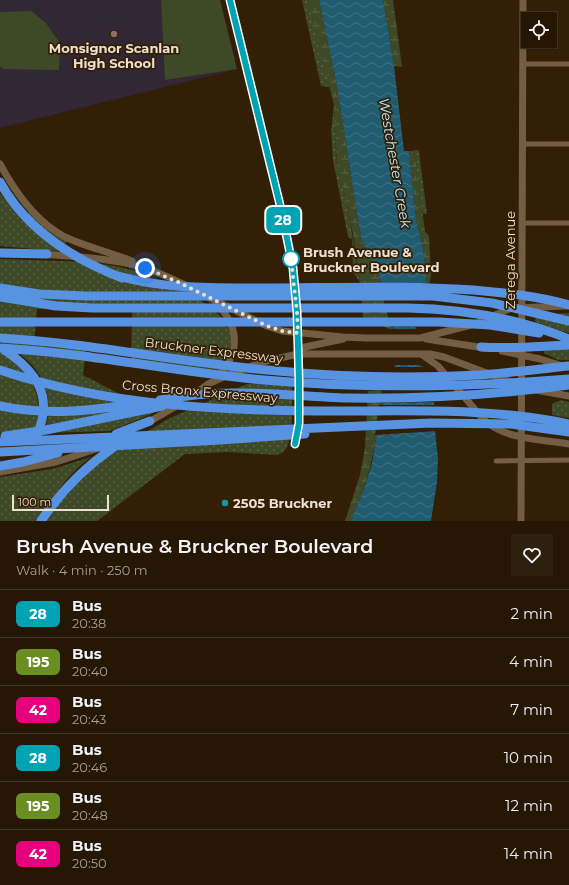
<!DOCTYPE html>
<html lang="en">
<head>
<meta charset="utf-8">
<style>
  body { margin:0; font-family:Montserrat,sans-serif; background:#2e200e; color:#f1f3f6; height:100vh; display:flex; flex-direction:column; font-size:15px; white-space:nowrap }
  * { box-sizing:border-box; margin:0 }
  p { font-size:13px; color:#a49f9a }
  .icon { flex:none; width:22px; height:22px; fill:none; stroke:currentColor; stroke-width:2; stroke-linecap:round; stroke-linejoin:round }
  .map { position:relative; height:521px; overflow:hidden }
  .side { display:flex; flex-direction:column; background:#261704; flex:1 }
  .side>* { flex:none }
  .badge { padding:0 8px; border-radius:6px; font-size:14px; line-height:26px }
  .tools { position:absolute; left:521px; top:12px; display:grid; gap:8px }
  .tools a { display:grid; place-items:center; width:36px; height:36px; border-radius:0px; background:#261704; box-shadow:0 1px 3px #0004,0 0 0 1px #423626; font-size:20px }
  .scale { position:absolute; left:12px; bottom:10px; width:97px; box-sizing:border-box; padding-left:4px; border:2px solid #ede0d1; border-top:0; font-size:11px; line-height:14px; white-space:nowrap; color:#ede0d1; -webkit-text-stroke:3px #331f05; paint-order:stroke }
  .you { position:absolute; width:20px; height:20px; margin:-10px; border:3px solid #fff; border-radius:50%; background:#1a73e8; box-shadow:0 0 0 6px #1a73e833 }
  .map>.badge { position:absolute; translate:-50% -50%; box-shadow:0 0 0 2px #fff }
  .round { display:grid; place-items:center; flex:none; width:42px; height:42px; border-radius:0px; background:#2e200e }
  .summary { display:flex; align-items:center; justify-content:space-between; height:68px; padding:0 16px }
  h1 { font-size:19px; font-weight:600; line-height:30px }
  ul { padding:0; list-style:none }
  li { display:flex; align-items:center; gap:12px; height:48px; padding:0 16px; border-top:1px solid #423626 }
  li div { flex:1 }
  li b { display:block; font-size:15px }
  li em { font-style:normal }
  li .badge { min-width:44px; font-weight:700; text-align:center }
  .map>svg:first-child { display:block }
  .education { fill:#312735 }
  .grass { fill:url(#grass-dots) }
  .wetland { fill:url(#wetland-marsh) }
  .park { fill:#3e4927 }
  .water { fill:url(#water-waves) }
  .pier { fill:#331f05 }
  .lines { fill:none; stroke-linecap:round; stroke-linejoin:round }
  .street { stroke:#745e43; stroke-width:5 }
  .secondary { stroke:#745e43; stroke-width:7 }
  .highway { stroke:#5893e2; stroke-width:9 }
  .line-casing { stroke:#fff; stroke-width:9 }
  .line { stroke:#00a3b4; stroke-width:6 }
  .walk { stroke:#ede0d1; stroke-width:4; stroke-dasharray:0 7.2 }
  .education-dot { fill:#8d6e63; stroke:#331f05; stroke-width:1.5 }
  .stop-dot { fill:#fff; stroke:#00a3b4; stroke-width:2 }
  .culture-dot { fill:#0f9aa8; stroke:#331f05; stroke-width:1.5 }
  .labels { text-anchor:middle; dominant-baseline:central; stroke-width:3.5; stroke-linejoin:round; paint-order:stroke }
  .poi-label { font-size:13px; font-weight:bold; fill:#ede0d1; stroke:#331f05 }
  .stop-label { font-size:13px; font-weight:bold; fill:#ede0d1; stroke:#331f05; text-anchor:start }
  .street-label { font-size:13px; fill:#ede0d1; stroke:#331f05 }
  .water-label { font-size:14px; font-style:italic; fill:#b8eafe; stroke:#331f05 }
</style>
</head>
<body>
<div class="map">
<svg width="569" height="521" viewBox="0 0 569 521">
  <defs>
    <pattern id="grass-dots" width="8" height="8" patternUnits="userSpaceOnUse"><rect width="8" height="8" fill="#3e4927"/><path d="M2 2h.1M6 6h.1" fill="none" stroke="#5a6345" stroke-width="1.8" stroke-linecap="round"/></pattern>
    <pattern id="wetland-marsh" width="20" height="14" patternUnits="userSpaceOnUse"><rect width="20" height="14" fill="#3e4927"/><path d="M1 5h8M5 5V1M11 12h8M15 12V8" fill="none" stroke="#5a6345"/></pattern>
    <pattern id="water-waves" width="16" height="10" patternUnits="userSpaceOnUse"><rect width="16" height="10" fill="#215b6f"/><path d="M0 5q4-4 8 0t8 0" fill="none" stroke="#427282"/></pattern>
  </defs>
  <rect width="100%" height="100%" fill="#331f05"/>
  <path class="education" d="M0,0H220L237,69L0,128Z"/>
  <path class="grass" d="M302,0H308L330,87L321,86Z
    M334,105L337,166L348,209L360,282L353,272L352,239L348,237L333,160L331,130Z
    M418,150L419,152L427,214H423L421,207L415,155L411,151Z
    M0,193L21,220L29,213L51,232L67,241L58,251L0,246Z
    M0,259L89,262L120,267L148,275L151,279L189,291L224,319L230,332L231,341L229,355L218,370L131,361L132,309H37L34,344L86,350L83,375L150,410L177,402L140,419L109,431L48,433L45,429C53,405 47,378 28,361C20,353 9,348 0,342Z
    M569,313V333L535,322L536,315Z
    M569,348V360H558L544,353V350Z
    M0,352C28,371 45,391 36,426L31,430L0,433Z
    M292,380C292,394 295,442 284,451C283,453 281,453 278,454V455L229,452L185,454L97,521H45L55,507L99,461L168,419L247,384Z
    M561,400L569,402V418L552,415V404Z
    M91,457C68,474 52,498 37,521H0V477L52,469Z"/>
  <path class="wetland" d="M308,0H319L336,81L361,238L379,275L394,331L363,317L359,273L354,240L348,209L337,166L334,105Z
    M383,0H393L402,67L394,66Z
    M409,151H411L415,155L425,232L427,233L429,237L431,276L428,290L419,309L426,273L423,248L416,220Z
    M384,390C377,435 371,480 351,521H345L360,475L365,448L368,391Z"/>
  <path class="park" d="M161,0H220L237,69L165,80Z
    M31,11L46,23L60,43L59,70L3,69L0,66V12Z"/>
  <path class="water" d="M319,0H383L394,66L404,151H409L416,220L423,248L426,273L425,286L416,314L415,364L434,370V422L438,458L437,482L431,521H351L364,489L372,463L384,390L396,364V337L379,275L361,238L336,81Z"/>
  <path class="pier" d="M379,284L425,293L418,314V327H391Z
    M391,329H418V365H394V337Z
    M393,367H430L436,369V402L380,403L382,390Z
    M379,405H436L437,431L375,435Z"/>
  <g class="lines">
    <path class="street" d="M523,64H569
      M523,144H569
      M522,223H569
      M295,444L299,423L298,354
      M496,461L569,460"/>
    <path class="secondary" d="M230,0L281,209L290,249L297,311L298,354
      M0,164C15,192 36,222 65,237C86,247 110,252 132,261
      M42,254C76,257 112,258 145,268C159,272 172,279 185,285
      M208,297L267,326L282,331L343,337L367,338H420L475,324L511,308L567,306
      M426,339L485,348
      M502,351L540,359L563,366
      M298,354L305,347L343,339
      M421,354L438,366L483,419C505,440 540,439 569,444
      M216,378C239,356 241,330 219,306
      M536,390L569,396
      M193,395L208,384L230,374L262,362L298,354H430L444,357L511,382
      M147,423L178,405
      M0,472L56,462L99,448
      M521,521L523,0"/>
    <path class="highway" d="M0,182C26,230 73,259 122,278
      M0,253L47,254
      M118,276C164,289 211,288 259,288C330,288 402,285 473,290C506,293 538,296 569,305
      M0,288L39,294L86,296H433L492,303L569,321
      M0,297L56,306L92,308H408C464,309 517,318 569,339
      M0,322H439L490,325L539,333
      M0,338C90,343 178,362 267,370C337,377 408,379 479,375C509,373 539,369 569,366
      M481,347C511,349 540,346 569,345
      M0,348C89,353 176,372 264,380C366,389 467,387 569,379
      M3,349C36,371 55,396 36,437
      M0,370C109,407 227,411 340,411C417,411 494,408 569,424
      M160,400C183,396 206,393 230,393C269,392 308,397 348,398C422,399 496,395 569,385
      M0,406C47,416 91,411 138,403
      M116,434L150,421
      M5,436L46,430L162,406
      M0,442L431,423L511,424L569,432
      M0,452L220,440L305,434
      M0,466L23,462L58,453
      M41,521C61,491 85,467 114,447"/>
  </g>
  <g class="lines">
    <defs>
      <path id="line" d="M230,0L281,209L293,268L297,312L299,381V423L295,444"/>
    </defs>
    <use href="#line" class="line-casing"/>
    <use href="#line" class="line"/>
    <path class="walk" d="M145,268L178,282L267,326L282,331L298,333L297,312L291,259"/>
  </g>
  <circle class="education-dot" cx="114" cy="34" r="4"/>
  <circle class="stop-dot" cx="291" cy="259" r="8"/>
  <circle class="culture-dot" cx="225" cy="503" r="4"/>
  <g class="labels">
    <g class="poi-label">
      <text x="114" y="48">Monsignor Scanlan<tspan x="114" dy="15">High School</tspan></text>
      <text x="233" y="503" text-anchor="start">2505 Bruckner</text>
    </g>
    <g class="stop-label">
      <text x="303" y="252">Brush Avenue &amp;<tspan x="303" dy="15">Bruckner Boulevard</tspan></text>
    </g>
    <g class="street-label">
      <text transform="translate(510 260) rotate(-90)">Zerega Avenue</text>
      <text transform="translate(214 350) rotate(7)">Bruckner Expressway</text>
      <text transform="translate(200 391) rotate(5)">Cross Bronx Expressway</text>
    </g>
    <g class="water-label">
      <text transform="translate(395 163) rotate(80)">Westchester Creek</text>
    </g>
  </g>
</svg>
<div class="tools">
<a><svg class="icon" aria-label="locate" viewBox="0 0 24 24"><circle cx="12" cy="12" r="6"/><path d="M12 2v4M12 18v4M2 12h4M18 12h4"/></svg></a>
</div>
<div class="scale">100 m</div>
<div class="you" style="left:145px;top:268px"></div>
<b class="badge" style="left:283px;top:220px;background:#00a3b4;color:#fff">28</b>
</div>
<section class="side">
<div class="summary"><div><h1>Brush Avenue &amp; Bruckner Boulevard</h1><p>Walk · 4 min · 250 m</p></div><a class="round"><svg class="icon" aria-label="heart" viewBox="0 0 24 24"><path d="M12 20l-8-8c-3-5 5-10 8-4 3-6 11-1 8 4z"/></svg></a></div>
<ul>
<li><span class="badge" style="background:#00a3b4;color:#fff">28</span><div><b>Bus</b><p>20:38</p></div><em>2 min</em></li>
<li><span class="badge" style="background:#6b8e23;color:#fff">195</span><div><b>Bus</b><p>20:40</p></div><em>4 min</em></li>
<li><span class="badge" style="background:#e6007e;color:#fff">42</span><div><b>Bus</b><p>20:43</p></div><em>7 min</em></li>
<li><span class="badge" style="background:#00a3b4;color:#fff">28</span><div><b>Bus</b><p>20:46</p></div><em>10 min</em></li>
<li><span class="badge" style="background:#6b8e23;color:#fff">195</span><div><b>Bus</b><p>20:48</p></div><em>12 min</em></li>
<li><span class="badge" style="background:#e6007e;color:#fff">42</span><div><b>Bus</b><p>20:50</p></div><em>14 min</em></li>
</ul>
</section>
</body>
</html>
